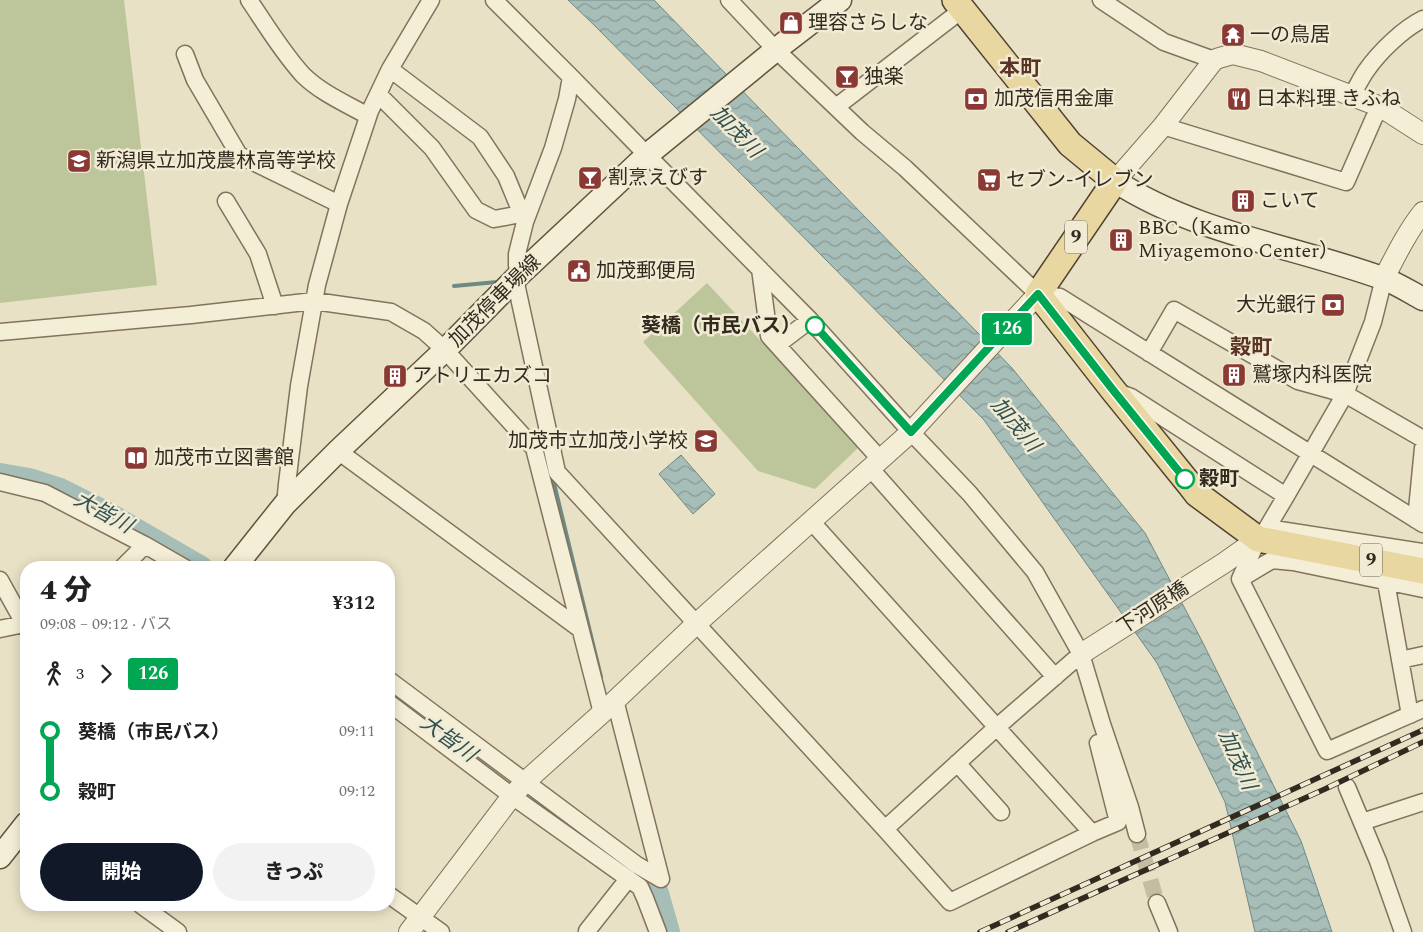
<!DOCTYPE html>
<html lang="ja">
<head>
<meta charset="utf-8">
<style>
  body { margin:0; font-family:Spectral,"Noto Sans JP",serif; background:#f2f2f2; color:#222; height:100vh; display:flex; flex-direction:column; font-size:19px; white-space:nowrap }
  * { box-sizing:border-box; margin:0 }
  p { font-size:16px; color:#767676 }
  .icon { flex:none; width:28px; height:28px; fill:none; stroke:currentColor; stroke-width:2; stroke-linecap:round; stroke-linejoin:round }
  .map { position:relative; flex:1; overflow:hidden }
  .sheet { position:absolute; left:20px; top:561px; width:375px; height:350px; display:flex; flex-direction:column; background:#fff; border-radius:20px; box-shadow:0 2px 12px #0003 }
  .sheet>* { flex:none }
  .badge { padding:0 10px; border-radius:4px; font-size:18px; line-height:32px }
  .map>.badge { position:absolute; translate:-50% -50%; box-shadow:0 0 0 2px #fff }
  .legs { display:flex; align-items:center; gap:8px; height:55px; padding:0 20px; font-size:16px }
  .legs p { margin-inline-start:auto }
  .summary { display:flex; align-items:center; justify-content:space-between; height:85px; padding:0 20px }
  h1 { font-size:28px; font-weight:800; line-height:38px }
  .cta { display:flex; gap:10px; margin-top:auto; padding:10px 20px }
  .cta a { flex:1; height:58px; border-radius:30px; background:#111827; color:#fff; font-size:20px; font-weight:800; line-height:58px; text-align:center }
  .cta a+a { background:#f2f2f2; color:#222 }
  ul { padding:0 20px; list-style:none }
  li { display:flex; align-items:center; gap:18px; height:60px; font-size:19px }
  li i { display:grid; place-items:center; width:8px; height:100%; margin:0 6px; background:currentColor }
  li i::after { content:''; width:12px; height:12px; margin:-6px; border:4px solid; border-radius:50%; background:#fff }
  li p { margin-inline-start:auto }
  li:first-child i { background:linear-gradient(#0000 50%,currentColor 0) }
  li:last-child i { background:linear-gradient(currentColor 50%,#0000 0) }
  .map>svg:first-child { display:block }
  .pitch { fill:#bdc69a }
  .water { fill:url(#water-waves); stroke:#6e8a85 }
  .lines { fill:none; stroke-linecap:round; stroke-linejoin:round }
  .stream { stroke:#6e8a85; stroke-width:4 }
  .river { stroke:#a6bdb8; stroke-width:24 }
  .minor-tunnel { stroke:#c5bca4; stroke-width:16; stroke-dasharray:16 8; stroke-linecap:butt }
  .minor-casing { stroke:#82735d; stroke-width:19 }
  .tertiary-casing { stroke:#82735d; stroke-width:22 }
  .secondary-casing { stroke:#635440; stroke-width:25 }
  .primary-casing { stroke:#504131; stroke-width:28 }
  .minor { stroke:#f5eed7; stroke-width:16 }
  .tertiary { stroke:#f5eed7; stroke-width:20 }
  .secondary { stroke:#f5eed7; stroke-width:22 }
  .primary { stroke:#e8d7a1; stroke-width:25 }
  .rail-casing { stroke:#332a1f; stroke-width:5.5 }
  .rail { stroke:#f1ebd4; stroke-width:4; stroke-dasharray:11; stroke-linecap:butt }
  .line-1-casing { stroke:#fff; stroke-width:11 }
  .line-1 { stroke:#00a651; stroke-width:8 }
  .stop-1-dot { fill:#fff; stroke:#00a651; stroke-width:2.5 }
  .labels { text-anchor:middle; dominant-baseline:central; stroke-width:5; stroke-linejoin:round; paint-order:stroke }
  .shield { fill:#f1ebd4; stroke:#6c6455; stroke-width:1 }
  .shield-label { font-size:19px; font-weight:bold; fill:#332a1f }
  .poi-label { font-size:20px; fill:#332a1f; stroke:#f1ebd4; text-anchor:start }
  .street-label { font-size:20px; fill:#332a1f; stroke:#f1ebd4 }
  .stop-label { font-size:20px; font-weight:bold; fill:#332a1f; stroke:#f1ebd4; text-anchor:end }
  .neighbourhood-label { font-size:21px; font-weight:bold; fill:#5b3324; stroke:#f1ebd4 }
  .water-label { font-size:21px; font-style:italic; fill:#305151; stroke:#f1ebd4 }
</style>
</head>
<body>
<div class="map">
<svg width="1423" height="932" viewBox="0 0 1423 932">
  <defs>
    <pattern id="water-waves" width="16" height="10" patternUnits="userSpaceOnUse" patternTransform="scale(1.25)"><rect width="16" height="10" fill="#a6bdb8"/><path d="M0 5q4-4 8 0t8 0" fill="none" stroke="#889a95"/></pattern>
  </defs>
  <rect width="100%" height="100%" fill="#e9e1c5"/>
  <path class="pitch" d="M0,0H124L157,285L0,303Z
    M707,283L859,447L815,489L758,471L643,342Z"/>
  <path class="water" d="M568,0H654L1012,368L1145,533L1202,641L1301,841L1332,932H1255L1225,802L1157,663L984,420L595,26Z
    M681,455L715,494L693,514L659,474Z"/>
  <g class="lines">
    <path class="stream" d="M454,286L497,282L501,280
      M552,475L601,677
      M654,880L656,890"/>
    <path class="river" d="M0,475L29,480L60,490L108,514L201,568
      M539,806L622,863
      M644,879L656,890L668,932"/>
    <path class="minor-tunnel" d="M1137,834L1157,903"/>
    <defs>
      <path id="minor" d="M249,0C266,25 282,52 303,75C321,93 347,104 368,116
        M494,0L571,77L647,155L810,320L911,432L970,494L1035,572L1081,654L1102,724L1130,807L1137,834
        M729,0L776,50L862,132L905,168L1038,294L1060,297L1423,524
        M1101,0L1164,42L1214,60
        M185,54L195,80L239,155L339,204
        M390,69L480,137L506,176L525,222L517,254V265L519,275
        M378,94L432,148L476,210L494,219L521,214
        M1352,95C1357,87 1361,78 1366,71C1379,52 1403,29 1423,19
        M836,107L963,9
        M1163,126L1346,182L1374,118L1381,107
        M226,201L258,254L275,306
        M525,222L553,148L567,99L571,77
        M760,269L769,336L880,459
        M1384,278L1373,322L1345,394L1286,496L1267,528L1258,539L1240,579L1327,751L1423,709
        M515,279L557,472L885,829L950,902L1092,833L811,521
        M0,332L191,315L314,301L391,312L424,331L445,350L534,448L602,713
        M777,345L810,320
        M1149,353L1174,310L1298,381L1345,394L1423,439
        M1120,393L1131,397L1286,496
        M338,451L580,629
        M870,468L1055,677
        M0,482L45,493L145,545L185,568
        M285,504L287,484L299,386L317,285L339,204L370,111L390,69L431,0
        M1416,520L1423,448
        M1267,528L1423,552
        M122,568L145,545
        M1240,579L1272,560L1293,562L1423,589
        M0,580L26,627
        M1386,582L1410,715
        M0,629L24,624
        M1400,660L1423,655
        M389,680L637,865L661,879
        M615,700L661,879
        M389,703L512,796L640,887L645,898L658,932
        M957,763L1001,812
        M1347,787L1378,861L1403,932
        M1362,822L1423,802
        M885,829L997,727L1081,654
        M1092,833L1118,822L1098,743
        M389,895L441,932
        M1157,903L1169,932
        M141,905L178,932
        M587,931L628,879"/>
      <path id="tertiary" d="M1115,181L1163,126L1214,60L1219,58L1233,54L1261,61L1381,107L1423,134
        M1384,278C1396,255 1407,232 1423,212
        M1081,654L1224,563L1258,539
        M409,932L512,796L526,781L602,713L696,624L911,432L1038,294"/>
      <path id="secondary" d="M1115,181C1195,233 1293,246 1382,278C1396,283 1410,292 1423,299
        M234,568L285,504L338,451L445,350L519,275L647,155L783,44L840,0
        M0,857L26,824"/>
      <path id="primary" d="M955,0L1070,144L1115,181L1038,294L1113,390L1190,485L1197,494L1258,539L1423,571"/>
    </defs>
    <use href="#minor" class="minor-casing"/>
    <use href="#tertiary" class="tertiary-casing"/>
    <use href="#secondary" class="secondary-casing"/>
    <use href="#primary" class="primary-casing"/>
    <use href="#minor" class="minor"/>
    <use href="#tertiary" class="tertiary"/>
    <use href="#secondary" class="secondary"/>
    <use href="#primary" class="primary"/>
    <defs>
      <path id="rail" d="M980,932L1423,730
        M1008,932L1325,789L1423,742"/>
    </defs>
    <use href="#rail" class="rail-casing"/>
    <use href="#rail" class="rail"/>
  </g>
  <g class="lines">
    <defs>
      <path id="line-1" d="M815,326L911,432L1038,294L1113,390L1185,479"/>
    </defs>
    <use href="#line-1" class="line-1-casing"/>
    <use href="#line-1" class="line-1"/>
  </g>
  <defs>
    <symbol id="shop-square" viewBox="-11 -11 22 22"><rect x="-9" y="-9" width="18" height="18" rx="4" fill="#8a3934" stroke="#f1ebd4"/><path d="M-5-2.5h2.3a2.7 3.5 0 0 1 5.4 0H5L5.5 6h-11ZM-1.5-2.5h3a1.5 2.3 0 0 0-3 0Z" fill="#fff"/></symbol>
    <symbol id="temple-square" viewBox="-11 -11 22 22"><rect x="-9" y="-9" width="18" height="18" rx="4" fill="#8a3934" stroke="#f1ebd4"/><path d="M0-6L5-2H3V0L6.5 2.5H4V6H1.5V3h-3V6H-4V2.5H-6.5L-3 0V-2H-5Z" fill="#fff"/></symbol>
    <symbol id="bar-square" viewBox="-11 -11 22 22"><rect x="-9" y="-9" width="18" height="18" rx="4" fill="#8a3934" stroke="#f1ebd4"/><path d="M-6-5H6L.8 .8V4.5H3.5V6h-7V4.5H-.8V.8Z" fill="#fff"/></symbol>
    <symbol id="bank-square" viewBox="-11 -11 22 22"><rect x="-9" y="-9" width="18" height="18" rx="4" fill="#8a3934" stroke="#f1ebd4"/><path d="M-6-4H6V4H-6ZM0-2.3a2.3 2.3 0 1 0 0 4.6a2.3 2.3 0 1 0 0-4.6Z" fill="#fff"/></symbol>
    <symbol id="restaurant-square" viewBox="-11 -11 22 22"><rect x="-9" y="-9" width="18" height="18" rx="4" fill="#8a3934" stroke="#f1ebd4"/><path d="M-5-6h1v4h1v-4h1v4h1v-4h1v5L-1.5 .5V6h-2V.5L-5-1ZM5-6V6H3V1.5H1.5Q1.5-4 5-6Z" fill="#fff"/></symbol>
    <symbol id="school-square" viewBox="-11 -11 22 22"><rect x="-9" y="-9" width="18" height="18" rx="4" fill="#8a3934" stroke="#f1ebd4"/><path d="M0-5L7-2L0 1L-7-2ZM-4 1L0 2.5L4 1V4Q0 6-4 4Z" fill="#fff"/></symbol>
    <symbol id="supermarket-square" viewBox="-11 -11 22 22"><rect x="-9" y="-9" width="18" height="18" rx="4" fill="#8a3934" stroke="#f1ebd4"/><path d="M-6-5.5h2.5l.6 2H6L4.5 2H-2.5L-4.4-4H-6ZM-1.5 3.2a1.3 1.3 0 1 0 .1 0ZM3 3.2a1.3 1.3 0 1 0 .1 0Z" fill="#fff"/></symbol>
    <symbol id="building-square" viewBox="-11 -11 22 22"><rect x="-9" y="-9" width="18" height="18" rx="4" fill="#8a3934" stroke="#f1ebd4"/><path d="M-4-6H4V6H1V3H-1V6H-4ZM-2.5-4.3h1.7v1.8h-1.7ZM.8-4.3h1.7v1.8H.8ZM-2.5-1h1.7V.8h-1.7ZM.8-1h1.7V.8H.8Z" fill="#fff"/></symbol>
    <symbol id="civic-square" viewBox="-11 -11 22 22"><rect x="-9" y="-9" width="18" height="18" rx="4" fill="#8a3934" stroke="#f1ebd4"/><path d="M-.6-6.5H3V-4.5H.6V-3L4-1V1h2V6H-6V1h2V-1L-.6-3ZM-1.2 2.5V6h2.4V2.5Z" fill="#fff"/></symbol>
    <symbol id="library-square" viewBox="-11 -11 22 22"><rect x="-9" y="-9" width="18" height="18" rx="4" fill="#8a3934" stroke="#f1ebd4"/><path d="M-6-4Q-3-5.5-.7-3.5V5Q-3 3-6 4ZM6-4Q3-5.5 .7-3.5V5Q3 3 6 4Z" fill="#fff"/></symbol>
  </defs>
  <g fill-rule="evenodd">
    <use href="#shop-square" x="777" y="9" width="28" height="28"/>
    <use href="#temple-square" x="1219" y="21" width="28" height="28"/>
    <use href="#bar-square" x="833" y="63" width="28" height="28"/>
    <use href="#bank-square" x="962" y="85" width="28" height="28"/>
    <use href="#restaurant-square" x="1225" y="85" width="28" height="28"/>
    <use href="#school-square" x="65" y="147" width="28" height="28"/>
    <use href="#bar-square" x="576" y="164" width="28" height="28"/>
    <use href="#supermarket-square" x="975" y="166" width="28" height="28"/>
    <use href="#building-square" x="1229" y="187" width="28" height="28"/>
    <use href="#building-square" x="1107" y="226" width="28" height="28"/>
    <use href="#civic-square" x="565" y="257" width="28" height="28"/>
    <use href="#bank-square" x="1319" y="291" width="28" height="28"/>
    <use href="#building-square" x="1220" y="361" width="28" height="28"/>
    <use href="#building-square" x="381" y="362" width="28" height="28"/>
    <use href="#school-square" x="692" y="427" width="28" height="28"/>
    <use href="#library-square" x="122" y="444" width="28" height="28"/>
  </g>
  <g class="stop-1-dot">
    <circle cx="815" cy="326" r="9"/>
    <circle cx="1185" cy="479" r="9"/>
  </g>
  <g class="labels">
    <g class="shield">
      <rect x="1065" y="220.5" width="22" height="33" rx="4"/>
      <rect x="1360" y="543.5" width="22" height="33" rx="4"/>
    </g>
    <g class="shield-label">
      <text x="1076" y="237">9</text>
      <text x="1371" y="560">9</text>
    </g>
    <g class="poi-label">
      <text x="808" y="23">理容さらしな</text>
      <text x="1250" y="35">一の鳥居</text>
      <text x="864" y="77">独楽</text>
      <text x="994" y="99">加茂信用金庫</text>
      <text x="1256" y="99">日本料理 きふね</text>
      <text x="96" y="161">新潟県立加茂農林高等学校</text>
      <text x="608" y="178">割烹えびす</text>
      <text x="1006" y="180">セブン-イレブン</text>
      <text x="1260" y="201">こいて</text>
      <text x="1138" y="228">BBC（Kamo<tspan x="1138" dy="23">Miyagemono Center）</tspan></text>
      <text x="596" y="271">加茂郵便局</text>
      <text x="1316" y="305" text-anchor="end">大光銀行</text>
      <text x="1252" y="375">鷲塚内科医院</text>
      <text x="412" y="376">アトリエカズコ</text>
      <text x="688" y="441" text-anchor="end">加茂市立加茂小学校</text>
      <text x="154" y="458">加茂市立図書館</text>
    </g>
    <g class="street-label">
      <text transform="translate(495 301) rotate(-45)">加茂停車場線</text>
      <text transform="translate(1153 608) rotate(-33)">下河原橋</text>
    </g>
    <g class="stop-label">
      <text x="801" y="326">葵橋（市民バス）</text>
      <text x="1199" y="479" text-anchor="start">穀町</text>
    </g>
    <g class="neighbourhood-label">
      <text x="1020" y="69">本町</text>
      <text x="1251" y="348">穀町</text>
    </g>
    <g class="water-label">
      <text transform="translate(736 132) rotate(46)">加茂川</text>
      <text transform="translate(1015 425) rotate(50)">加茂川</text>
      <text transform="translate(103 513) rotate(29)">大皆川</text>
      <text transform="translate(448 739) rotate(36)">大皆川</text>
      <text transform="translate(1237 760) rotate(66)">加茂川</text>
    </g>
  </g>
</svg>
<b class="badge" style="left:1007px;top:329px;background:#00a651;color:#fff">126</b>
<section class="sheet">
<div class="summary"><div><h1>4 分</h1><p>09:08 – 09:12 · バス</p></div><b>¥312</b></div>
<div class="legs"><svg class="icon" aria-label="walk" viewBox="0 0 24 24"><circle cx="13" cy="4" r="2"/><path d="M13 8l-2 6 4 7M11 14l-3 7M7 12l3-4h3l4 4"/></svg>3<svg class="icon" aria-label="forward" viewBox="0 0 24 24"><path d="M9 5l7 7-7 7"/></svg><b class="badge" style="background:#00a651;color:#fff">126</b></div>
<ul>
<li><i style="color:#00a651"></i><b>葵橋（市民バス）</b><p>09:11</p></li>
<li><i style="color:#00a651"></i><b>穀町</b><p>09:12</p></li>
</ul>
<div class="cta"><a>開始</a><a>きっぷ</a></div>
</section>
</div>
</body>
</html>
